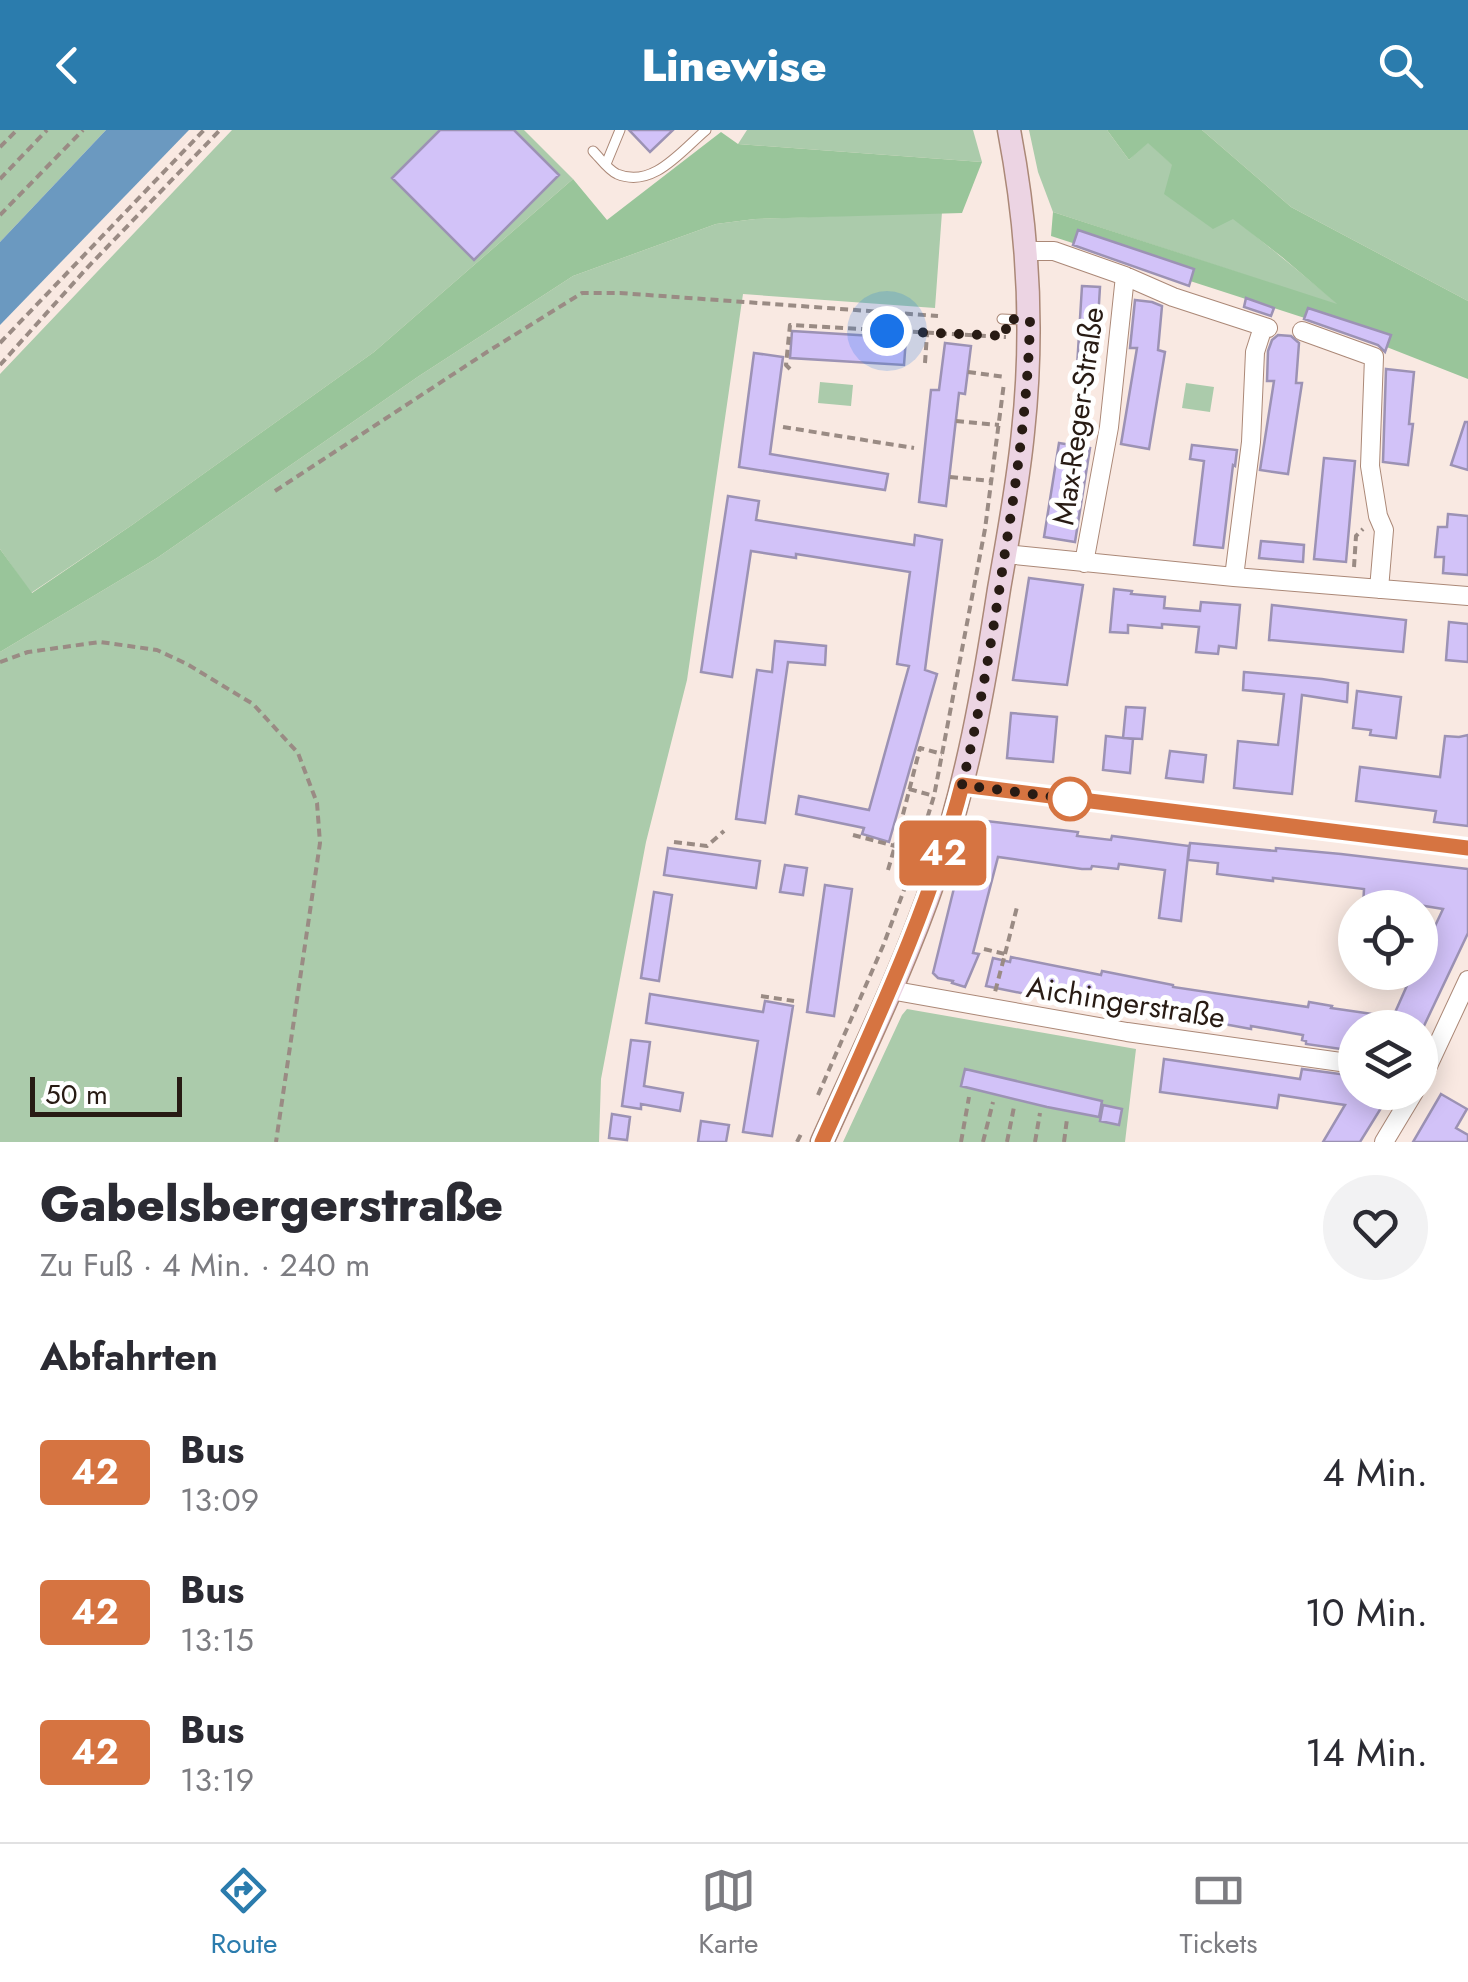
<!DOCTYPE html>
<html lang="de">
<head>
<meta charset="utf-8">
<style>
  body { margin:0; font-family:Jost,sans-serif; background:#f2f2f3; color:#2b2b33; height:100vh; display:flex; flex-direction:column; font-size:38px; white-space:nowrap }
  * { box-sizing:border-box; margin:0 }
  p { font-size:32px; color:#7c7c81 }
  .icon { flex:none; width:55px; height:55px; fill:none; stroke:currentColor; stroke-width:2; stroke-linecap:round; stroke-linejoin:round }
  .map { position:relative; height:1012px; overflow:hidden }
  .drawer { display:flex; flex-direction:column; background:#fff; flex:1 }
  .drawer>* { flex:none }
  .badge { padding:0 20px; border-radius:8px; font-size:35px; line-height:65px }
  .buttons { position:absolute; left:1338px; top:760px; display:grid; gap:20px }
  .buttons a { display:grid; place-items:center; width:100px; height:100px; border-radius:50%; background:#fff; box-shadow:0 5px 25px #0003; font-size:50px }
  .scale { position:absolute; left:30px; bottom:25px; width:152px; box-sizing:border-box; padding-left:10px; border:5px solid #281b14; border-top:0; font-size:28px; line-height:35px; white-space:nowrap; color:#281b14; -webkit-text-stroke:8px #fff; paint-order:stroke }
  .you { position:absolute; width:50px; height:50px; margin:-25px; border:8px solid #fff; border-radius:50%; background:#1a73e8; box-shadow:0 0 0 15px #1a73e833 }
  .map>.badge { position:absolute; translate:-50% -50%; box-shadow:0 0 0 5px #fff }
  h2 { padding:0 40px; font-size:38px; line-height:90px }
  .round { display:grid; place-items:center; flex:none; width:105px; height:105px; border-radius:52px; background:#f2f2f3 }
  .headline { display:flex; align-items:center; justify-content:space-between; height:170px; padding:0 40px }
  h1 { font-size:48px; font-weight:800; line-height:75px }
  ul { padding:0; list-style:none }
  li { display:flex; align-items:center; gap:30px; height:140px; padding:0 40px }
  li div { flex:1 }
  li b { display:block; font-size:38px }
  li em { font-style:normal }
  li .badge { min-width:110px; font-weight:700; text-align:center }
  header { display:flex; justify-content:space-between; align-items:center; height:130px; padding:0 40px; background:#2b7cad; color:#fff; font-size:45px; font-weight:800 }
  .dock { display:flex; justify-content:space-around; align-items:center; height:140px; border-top:2px solid #e1e1e2; background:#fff; font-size:28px; color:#7c7c81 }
  .dock a { display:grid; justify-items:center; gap:5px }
  .dock .selected { color:#2b7cad }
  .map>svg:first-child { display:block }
  .green { fill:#abcbab }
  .forest { fill:#99c59a }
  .water { fill:#6b99c0 }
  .building { fill:#d2c2f8; stroke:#9c92b4; stroke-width:2.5 }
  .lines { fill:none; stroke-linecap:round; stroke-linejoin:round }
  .lane-casing { stroke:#ab8877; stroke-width:11 }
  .street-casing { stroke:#ab8877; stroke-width:20 }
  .secondary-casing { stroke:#ab8877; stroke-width:25 }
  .path { stroke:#9a8b84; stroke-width:4; stroke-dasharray:8 5; stroke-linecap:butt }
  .lane { stroke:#fff; stroke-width:9 }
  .street { stroke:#fff; stroke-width:18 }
  .secondary { stroke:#ecd4e3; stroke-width:22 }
  .line-casing { stroke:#fff; stroke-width:22 }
  .line { stroke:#d67441; stroke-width:15 }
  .walk { stroke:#281b14; stroke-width:10; stroke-dasharray:0 18 }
  .stop-dot { fill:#fff; stroke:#d67441; stroke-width:5 }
  .labels { text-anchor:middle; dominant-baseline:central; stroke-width:10; stroke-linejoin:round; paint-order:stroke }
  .street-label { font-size:30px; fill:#281b14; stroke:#fff }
</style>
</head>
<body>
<header><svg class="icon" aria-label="back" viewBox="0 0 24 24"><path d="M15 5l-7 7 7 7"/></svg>Linewise<svg class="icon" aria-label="search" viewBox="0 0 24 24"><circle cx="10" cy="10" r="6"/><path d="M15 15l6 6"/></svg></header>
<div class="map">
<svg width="1468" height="1012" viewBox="0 0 1468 1012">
  <rect width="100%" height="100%" fill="#f9e9e2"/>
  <path class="green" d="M0,0H106L0,112Z
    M232,0H524L573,49L374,222L132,395L31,463L0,419V244Z
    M747,0H973L982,32L738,14Z
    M1029,0H1107L1129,30L1148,12C1209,71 1276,121 1340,176L1053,82L1038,42Z
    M1202,0H1468V171L1291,77Z
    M942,82L935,178L743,164L687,550L646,712L601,949L599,1012H0V522L157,428L419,246L573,146L716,94L755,89Z
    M820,252L853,255L851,276L818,273Z
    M1186,253L1214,257L1210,282L1182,278Z
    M907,879L1136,919L1125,1012H843L902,885Z"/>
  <path class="forest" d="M1107,0H1202L1291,77L1468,171V249L1351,203L1051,106L1053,82L1337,174L1282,127L1233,89L1213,99L1164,64L1172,35L1148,13L1129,30Z
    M721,2L738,14L982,32L962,83L755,89L716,94L573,146L419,246L157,428L0,522V419L32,463L132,395L374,222L573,49L607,90Z"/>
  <path class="water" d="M106,0H189L0,195V112Z"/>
  <path class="building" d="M440,0H514L559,45L474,130L392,48Z
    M629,0H673L650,22Z
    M1078,100L1194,139L1189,156L1073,115Z
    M1082,156L1100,157L1094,254L1076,253Z
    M1246,168L1274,178L1271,186L1244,177Z
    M1135,170L1152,172L1162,176L1158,220L1165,222L1149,319L1121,314L1137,218H1130Z
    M1308,178L1391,205L1385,222L1378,215L1304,189Z
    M792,201L906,208L904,235L790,228Z
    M1278,205L1291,206L1299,213L1296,253H1302L1288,344L1260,340L1274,251H1267L1268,221L1272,210Z
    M945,213L971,216L965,264L959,263L946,376L919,372L931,260H939Z
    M754,223L783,227L770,324L888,344L885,360L739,337Z
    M1386,239L1414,242L1409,294H1413L1408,335L1383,332Z
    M1465,292H1468V340L1451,335Z
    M1059,313L1090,318L1075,412L1044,407Z
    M1192,315L1237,320L1235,336L1233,335L1223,418L1194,415L1204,331L1190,329Z
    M1324,328L1355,331L1346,432L1314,429Z
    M728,366L759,371L756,390L914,415L915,405L942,410L925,540L937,544L889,712L862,704L864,698L796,684L799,666L869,680L909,536L897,534L910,442L796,424V428L751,421L732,547L701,542Z
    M1448,384L1468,386V445L1443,443L1444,427H1435L1438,397H1447Z
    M1261,411L1304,415L1303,432L1259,428Z
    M1029,448L1083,455L1067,555L1013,550Z
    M1114,459L1132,461L1131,464L1165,467L1164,478L1200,481L1201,472L1240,475L1236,518L1219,516L1218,524L1196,522L1199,497L1162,494V498L1128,495V503L1110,502Z
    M1272,475L1406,490L1403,522L1269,510Z
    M1449,492L1468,494V532L1446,530Z
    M775,511L826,516L825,535L788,532L765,693L736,689L757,540L772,542Z
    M1244,542L1322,549L1348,553L1347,572L1302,565L1292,664L1234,658L1238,611L1278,615L1284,564L1243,560Z
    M1357,561L1401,567L1396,608L1370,605L1371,600L1353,598Z
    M1126,577L1145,578L1142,609L1123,608Z
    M1011,583L1057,587L1053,632L1007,628Z
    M1468,605V696L1434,692L1436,681L1356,671L1360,637L1440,647L1445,606L1459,607Z
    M1106,606L1133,609L1130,643L1103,640Z
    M1170,621L1206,625L1203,652L1166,648Z
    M978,690L1078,702L1077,706L1111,710L1112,706L1189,716L1181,791L1159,788L1165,740L1119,734L1118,739L1092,736L1091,739H1082L998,727L973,823L979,824L965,857L952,853L953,851L938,848L933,843L954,758Z
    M1190,713L1276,721V718L1341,724L1468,739V803L1423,898H1355V921L1306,914V911L1302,910L1303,905L1251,896V899L1120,875V879L1032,861L1031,865L986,856L993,828L1010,832L1011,827L1101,845L1102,841L1173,855V857L1308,877L1309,872L1332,876L1331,878L1393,887L1413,842H1420V828L1443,779L1388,770L1387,778H1363L1364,759L1273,748V751L1217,744L1218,733L1188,730Z
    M668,718L760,731L756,758L664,745Z
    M785,735L807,738L803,765L780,762Z
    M825,755L852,759L834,886L807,882Z
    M654,762L672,765L659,851L641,848Z
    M650,864L763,882L765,871L793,876L772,1006L743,1002L758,911L646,893Z
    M631,910L650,912L644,956L683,963L680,981L641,974V979L622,976Z
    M1164,929L1300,949L1302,939L1355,946V962H1391L1360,1012H1323L1345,975L1279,965L1277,978L1160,962Z
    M965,939L1102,971L1099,987L1047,977L961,956Z
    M1441,964L1467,979L1456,998L1468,1005V1012H1413Z
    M1103,975L1122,979L1119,995L1100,991Z
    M612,984L630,987L627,1010L609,1008Z
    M701,991L729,995L726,1012H698Z"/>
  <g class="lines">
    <defs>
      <path id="lane" d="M593,21C600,28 608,40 617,44C653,59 681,21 706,0
        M606,34L620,0
        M1002,189L1027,190"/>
      <path id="street" d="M1025,121H1054L1125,146L1173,167L1268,198
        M1302,201L1374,227L1370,336L1378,386L1384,400L1379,459
        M1005,424L1234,447L1468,466
        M1084,433L1109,297L1125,146
        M1234,447L1251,312L1255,222L1263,197
        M962,655L1468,718
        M890,860L1127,902L1355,934
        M1420,953L1468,850
        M1384,1012L1414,962"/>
      <path id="secondary" d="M822,1012C861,925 904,838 935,747C967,653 984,557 999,459C1008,407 1018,354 1023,302C1034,201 1028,99 1009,0"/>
    </defs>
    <use href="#lane" class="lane-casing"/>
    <use href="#street" class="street-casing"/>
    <use href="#secondary" class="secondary-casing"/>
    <path class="path" d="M0,17L17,0
      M0,49L47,0
      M0,85L83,0
      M0,213L204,0
      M925,233L927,204
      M0,235L87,138L220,0
      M790,239L786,235L790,195L1006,207
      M968,242L1005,247
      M956,291L999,295
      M783,297L914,318
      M950,347L991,351
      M275,361L487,222L582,163H620L938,186
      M1354,437L1356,406L1363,399
      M0,532L28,522L100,512L157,520L187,534L253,574L298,623L317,673L320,713L276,1012
      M909,659L934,666
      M853,705L895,716L899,700
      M921,707L899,700L920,618L942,624
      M674,712L707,716L724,701
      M888,740L895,716
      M984,819L1005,824L995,862
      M1005,824L1017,777
      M761,866L794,871
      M818,965L883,816L910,744L934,666L985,399L1004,253
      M797,1012L802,1002
      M961,1012L969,967
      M983,1012L993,972
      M1007,1012L1014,977
      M1035,1012L1040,983
      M1064,1012L1067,989"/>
    <use href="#lane" class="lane"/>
    <use href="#street" class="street"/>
    <use href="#secondary" class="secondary"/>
  </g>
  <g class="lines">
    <defs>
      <path id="line" d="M822,1012C874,895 930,779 962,655L1468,718"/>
    </defs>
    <use href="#line" class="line-casing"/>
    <use href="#line" class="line"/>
    <path class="walk" d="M887,201L1006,206V189L1030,190C1028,273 1016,354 1003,435C992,509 980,582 962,655L1070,669"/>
  </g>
  <circle class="stop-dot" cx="1070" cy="669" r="20"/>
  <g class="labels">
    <g class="street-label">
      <text transform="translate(1078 286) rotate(-82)">Max-Reger-Straße</text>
      <text transform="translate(1126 872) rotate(9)">Aichingerstraße</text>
    </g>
  </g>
</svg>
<div class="buttons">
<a><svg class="icon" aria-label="locate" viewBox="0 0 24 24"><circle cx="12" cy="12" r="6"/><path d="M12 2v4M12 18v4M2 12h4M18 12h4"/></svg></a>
<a><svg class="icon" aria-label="layers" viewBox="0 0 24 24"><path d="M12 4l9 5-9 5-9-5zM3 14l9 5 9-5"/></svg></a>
</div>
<div class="scale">50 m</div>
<div class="you" style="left:887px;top:201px"></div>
<b class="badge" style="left:943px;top:723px;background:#d67441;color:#fff">42</b>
</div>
<section class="drawer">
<div class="headline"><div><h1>Gabelsbergerstraße</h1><p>Zu Fuß · 4 Min. · 240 m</p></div><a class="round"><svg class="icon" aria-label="heart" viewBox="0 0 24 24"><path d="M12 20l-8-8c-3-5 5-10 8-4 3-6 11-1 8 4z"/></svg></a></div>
<h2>Abfahrten</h2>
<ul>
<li><span class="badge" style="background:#d67441;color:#fff">42</span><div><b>Bus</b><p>13:09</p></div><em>4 Min.</em></li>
<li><span class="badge" style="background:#d67441;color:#fff">42</span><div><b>Bus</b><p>13:15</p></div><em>10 Min.</em></li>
<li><span class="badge" style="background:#d67441;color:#fff">42</span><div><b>Bus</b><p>13:19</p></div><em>14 Min.</em></li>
</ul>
</section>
<nav class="dock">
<a class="selected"><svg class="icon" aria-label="directions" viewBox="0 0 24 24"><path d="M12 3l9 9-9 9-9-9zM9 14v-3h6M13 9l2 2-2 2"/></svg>Route</a>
<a><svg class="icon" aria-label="map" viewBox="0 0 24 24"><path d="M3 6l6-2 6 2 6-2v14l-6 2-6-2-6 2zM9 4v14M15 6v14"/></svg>Karte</a>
<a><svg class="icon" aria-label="tickets" viewBox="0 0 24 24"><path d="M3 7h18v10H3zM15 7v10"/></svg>Tickets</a>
</nav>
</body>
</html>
